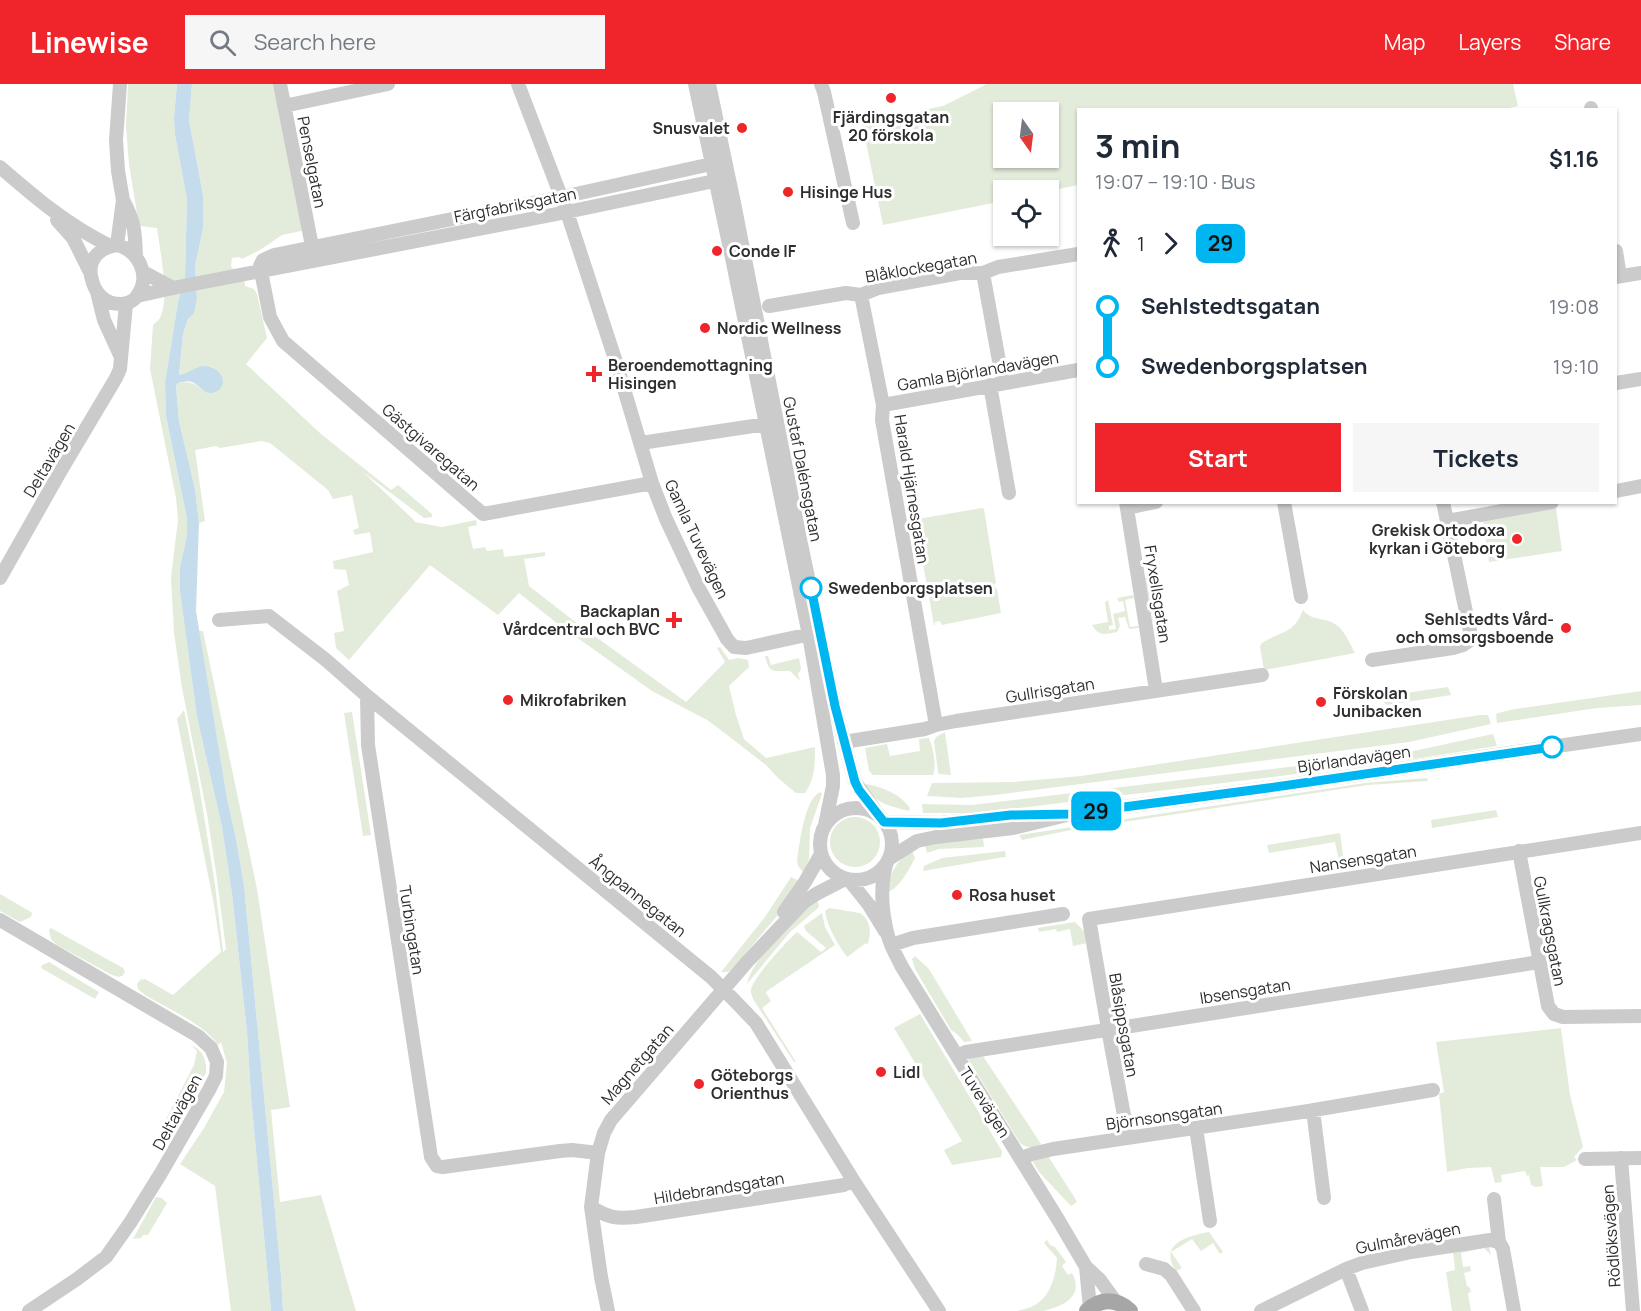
<!DOCTYPE html>
<html lang="en">
<head>
<meta charset="utf-8">
<style>
  body { margin:0; font-family:Manrope,sans-serif; background:#f6f6f7; color:#1f2937; height:100vh; display:flex; flex-direction:column; font-size:22px; white-space:nowrap }
  * { box-sizing:border-box; margin:0 }
  p { font-size:20px; color:#747a83 }
  .icon { flex:none; width:33px; height:33px; fill:none; stroke:currentColor; stroke-width:2; stroke-linecap:round; stroke-linejoin:round }
  .map { position:relative; flex:1; overflow:hidden }
  .drawer { position:absolute; left:1077px; top:24px; width:540px; height:396px; display:flex; flex-direction:column; background:#fff; border-radius:0px; box-shadow:0 2px 4px #0004 }
  .drawer>* { flex:none }
  .badge { padding:0 12px; border-radius:9px; font-size:21px; line-height:39px }
  .needle { width:39px; rotate:166deg }
  .fabs { position:absolute; left:993px; top:18px; display:grid; gap:12px }
  .fabs a { display:grid; place-items:center; width:66px; height:66px; border-radius:0px; background:#fff; box-shadow:0 2px 4px #0004; font-size:30px }
  .map>.badge { position:absolute; translate:-50% -50%; box-shadow:0 0 0 3px #fff }
  .legs { display:flex; align-items:center; gap:9px; height:66px; padding:0 18px; font-size:20px }
  .legs p { margin-inline-start:auto }
  .summary { display:flex; align-items:center; justify-content:space-between; height:102px; padding:0 18px }
  h1 { font-size:33px; font-weight:700; line-height:45px }
  .cta { display:flex; gap:12px; margin-top:auto; padding:12px 18px }
  .cta a { flex:1; height:69px; border-radius:0px; background:#ef252b; color:#fff; font-size:24px; font-weight:700; line-height:69px; text-align:center }
  .cta a+a { background:#f6f6f7; color:#1f2937 }
  ul { padding:0 18px; list-style:none }
  li { display:flex; align-items:center; gap:21px; height:60px; font-size:22px }
  li i { display:grid; place-items:center; width:9px; height:100%; margin:0 8px; background:currentColor }
  li i::after { content:''; width:15px; height:15px; margin:-8px; border:4px solid; border-radius:50%; background:#fff }
  li p { margin-inline-start:auto }
  li:first-child i { background:linear-gradient(#0000 50%,currentColor 0) }
  li:last-child i { background:linear-gradient(currentColor 50%,#0000 0) }
  header { display:flex; align-items:center; gap:36px; box-sizing:border-box; height:84px; padding:0 30px; background:#ef252b; color:#fff }
  header strong { font-size:28px }
  nav { display:flex; gap:33px; margin-inline-start:auto; font-size:21px }
  .search { width:420px; height:54px; background:#f6f6f7; display:flex; align-items:center; gap:15px; box-sizing:border-box; padding:0 21px; border-radius:0px; color:#747a83; font-size:22px }
  .map>svg:first-child { display:block }
  .green { fill:#e3ecda; fill-rule:evenodd }
  .water { fill:#c5dced }
  .lines { fill:none; stroke-linecap:round; stroke-linejoin:round }
  .minor { stroke:#cbcbcb; stroke-width:14 }
  .major { stroke:#a6a6a6; stroke-width:16 }
  .line-1-casing { stroke:#fff; stroke-width:14 }
  .line-1 { stroke:#00b6f1; stroke-width:9 }
  .poi-dot { fill:#ef252b; stroke:#fff; stroke-width:2 }
  .stop-1-dot { fill:#fff; stroke:#00b6f1; stroke-width:3 }
  .labels { text-anchor:middle; dominant-baseline:central; stroke-width:6; stroke-linejoin:round; paint-order:stroke }
  .poi-label { font-size:16px; font-weight:bold; fill:#2e2e2e; stroke:#fff; text-anchor:start }
  .street-label { font-size:16px; fill:#2e2e2e; stroke:#fff }
  .stop-label { font-size:16px; font-weight:bold; fill:#2e2e2e; stroke:#fff; text-anchor:start }
</style>
</head>
<body>
<header>
<strong>Linewise</strong>
<div class="search"><svg class="icon" aria-label="search" viewBox="0 0 24 24"><circle cx="10" cy="10" r="6"/><path d="M15 15l6 6"/></svg>Search here</div>
<nav><a>Map</a><a>Layers</a><a>Share</a></nav>
</header>
<div class="map">
<svg width="1641" height="1227" viewBox="0 0 1641 1227">
  <rect width="100%" height="100%" fill="#fff"/>
  <path class="green" d="M128,0H177L174,33L175,51L187,115L185,192L178,218L165,299L166,332L187,435V451L180,483V508L197,633L222,743L232,810L247,948L251,1013L271,1227H231L215,1102L180,1080L204,1044L224,1008L227,979L221,958L218,961C203,939 168,925 145,911L138,905L137,900L140,896L145,895L173,911L221,868L214,821L177,635L184,626L199,701L215,801L223,868L226,865L216,788L207,730L182,604L174,549L171,493L178,436L176,414L150,285L153,241C155,239 159,236 160,234C170,214 160,166 157,144L139,142L129,80L126,43Z
    M192,0H273L306,146L282,151L260,166L242,175L239,173L232,174L231,182L245,199V202L254,205L257,210L267,254L246,280L321,350L391,406L398,401L432,430V433L424,434L363,388L414,436L415,438L442,443L476,436L477,441L468,443L473,465L485,463L487,467L503,465L504,473L545,468V472L524,475L529,502L578,540L686,618L725,578L717,564L720,563L729,576L738,574L748,576L749,583L729,602L736,631L744,655L766,674L815,663C815,680 815,695 805,709H796L778,694L766,681L718,644L707,636L652,607L558,540L519,509L498,531L430,481L349,576L336,564L334,549L344,547L337,507L349,501L346,486L334,485L333,477L373,468L370,448L355,451L353,446L359,444L352,411L333,415L328,406L270,359L262,357L220,364L216,362L195,366L205,437L199,439L195,405L179,337L176,302L178,299C201,295 195,308 214,308C228,300 222,283 207,282C198,282 188,290 179,292L183,250L188,235L194,228L197,215L195,182L203,145V111L189,36Z
    M987,0H1513L1518,22L1499,26H1078V101L1049,107L1004,106L1003,117L883,141L862,39L943,22ZM1004,28H1048V74H1004Z
    M982,424L984,425L996,499L994,500L996,505H997L1001,529L942,541L940,537L935,538V541H934L916,441L907,442L906,437Z
    M1556,424L1562,467L1489,478L1483,436Z
    M1155,491H1157L1158,499H1157L1156,497L1151,498L1152,505H1157V502H1159L1165,535L1153,538L1145,494Z
    M1133,511L1134,514L1125,516L1130,543L1138,542L1139,544L1129,545L1125,533L1118,534L1120,542L1117,548C1105,550 1099,553 1092,541L1108,538L1105,518L1108,516L1113,541L1109,542V546L1116,545L1113,530L1125,527L1123,517L1119,518L1117,514Z
    M1303,526C1311,537 1324,533 1335,540C1344,545 1350,560 1355,569L1264,586L1260,563L1261,560C1280,546 1293,552 1303,526Z
    M199,547H203L257,805L290,1023L271,1026L280,1118L321,1111L356,1227H283L281,1191L244,801L236,755L227,714Z
    M765,572H768L771,581L799,574L801,585L798,590L800,597L790,587C774,586 770,592 765,572Z
    M1448,603L1451,611L1387,621L1385,620L1382,615L1384,612Z
    M1641,607V621L1597,624L1497,639L1496,630L1498,629L1515,625Z
    M352,628L371,751L363,752L344,629Z
    M1480,631H1488L1491,640L1409,658L995,711L962,714L927,712L932,699L1013,698L1081,692Z
    M945,648L951,691L939,690L938,688L934,657L936,653Z
    M1493,650L1497,662L1401,677L980,729H923L922,720L972,721L1404,669Z
    M929,654C933,664 937,681 933,691H873L869,687L865,664L887,660L890,672L920,667L919,655Z
    M1427,694L1428,697L1368,701L1071,746L1022,756L1019,751L1365,699Z
    M866,700C883,703 900,710 910,724L909,727C888,722 876,719 862,701Z
    M820,708L822,710L810,744L809,775L804,789L798,782L797,776C800,759 804,716 820,708Z
    M1496,726L1498,733L1432,744L1431,736Z
    M830 758a25 25 0 1 1 50 0a25 25 0 1 1-50 0Z
    M1340,749L1345,786L1341,787L1335,758L1269,769L1267,761Z
    M983,755L984,763L939,765L927,769L925,761C943,755 964,757 983,755Z
    M912,767L915,774C909,785 900,804 888,808C890,788 895,778 912,767Z
    M1005,767L1006,773H1004L923,787L924,782L942,774Z
    M791,793L801,798L782,826L734,883L728,888H721L765,833Z
    M0,810L31,828L32,829L31,833L20,838L0,827Z
    M817,814L819,822L818,824L790,848L747,900C751,875 798,833 817,814Z
    M829,824L860,829C871,836 872,850 867,861L866,859L847,873C837,859 828,844 825,827Z
    M822,829L825,843L835,861L767,907L766,909L771,917L762,924L796,978H794L753,915C753,913 750,908 751,906C751,896 788,856 797,848L821,868L826,864L806,847L804,842Z
    M1075,838L1085,848L1088,859L1073,862L1070,845L1057,848L1056,845L1039,848L1038,844Z
    M51,844L123,884L125,887C123,895 116,893 110,890L57,861L51,855L49,846Z
    M915,872L929,885L972,957L964,958L957,950L951,946L915,885L912,875Z
    M49,878L99,908L95,915L41,884L42,881Z
    M920,930L1002,1067L1001,1073L952,1081L944,1066L962,1057L894,944Z
    M1561,944L1570,1011L1583,1063L1574,1073L1577,1076L1564,1083H1540L1543,1102L1536,1103L1531,1101L1529,1091L1527,1092L1525,1087L1501,1091L1502,1098L1495,1099L1491,1083L1468,1084L1447,1088L1439,1010L1444,1008L1436,958Z
    M191,961C203,966 207,976 206,989L178,1038L169,1042L164,1039L194,981L197,967Z
    M981,969L1041,1060C1034,1065 1026,1064 1020,1059L968,975L969,973Z
    M1048,1072L1073,1111L1077,1118L1071,1122L1039,1088L1033,1078L1035,1075Z
    M156,1113L162,1114L167,1119L148,1151H143L141,1154L133,1155Z
    M1209,1148L1223,1168L1220,1170L1213,1159L1201,1167L1192,1155L1171,1168L1182,1184L1176,1187C1158,1160 1187,1152 1209,1148Z
    M1047,1156L1050,1161L1055,1163L1066,1178L1062,1182L1068,1191L1072,1189C1085,1213 1062,1223 1042,1227C1034,1227 1025,1227 1017,1227C1023,1225 1030,1224 1035,1221C1051,1212 1056,1191 1057,1174L1044,1159Z
    M1489,1162L1491,1171L1484,1164L1461,1169L1463,1183L1470,1182L1471,1187L1464,1189L1467,1202L1470,1204L1471,1208L1468,1209L1471,1227H1452L1446,1188L1455,1186L1453,1168Z"/>
  <path class="water" d="M177,0H192L189,36L203,111V145L195,182L197,215L194,229L188,235L183,250L179,291C188,290 196,282 205,282C223,282 231,305 212,309C203,310 200,301 192,298C188,296 183,298 178,299L176,302L179,337L195,405L199,439L196,527L227,714L236,755L244,801L281,1191L283,1227H271L251,1013L247,948L232,810L222,743L197,633L180,508V483L187,451V435L166,332L165,299L178,218L185,192L187,115L175,51L174,33Z"/>
  <g class="lines">
    <path class="minor" d="M280,0L309,147L312,162L310,171
      M518,0L567,128L616,278L652,399L666,435L698,503L727,555L734,563L746,564L815,549
      M695,0L733,179L809,551L833,691V702L825,741
      M709,0L734,119L800,455L835,622L855,698L880,733
      M821,0L824,8L853,139
      M284,22L388,0
      M1591,24V26
      M0,83C36,114 67,141 110,162
      M123,116C135,138 135,148 136,173
      M57,136L73,154L90,188
      M117,161C138,166 152,192 137,212C134,217 127,220 121,220C104,220 94,208 91,192C88,174 101,163 117,161Z
      M117,161L123,116L118,87L116,56L120,0
      M1616,167L1620,192
      M143,188L173,204
      M983,189L1003,299
      M1616,193L1641,189
      M97,208L104,236L120,271
      M861,211L883,321L882,336L936,641
      M137,212L173,204L567,128L724,95
      M769,222L846,209L861,211L878,204L960,189H983L998,183L1078,170
      M1616,299L1641,295
      M990,301L1009,409
      M883,321L1078,286
      M641,359L766,340L774,344
      M652,399L483,430L283,257L270,233L260,182L263,176L274,171L562,113L725,77
      M1616,407L1641,402
      M1126,418L1156,606
      M1284,418L1301,513
      M1127,424L1156,418
      M1447,437L1552,418
      M0,494L60,388L116,294L120,285L126,220
      M219,536L269,532L326,576L367,612L711,893L734,916L756,939L853,1096L939,1227
      M1372,576L1453,564L1463,561L1469,557L1470,547L1443,418
      M367,612L368,661L431,1073L437,1082L443,1083L560,1067L572,1066L598,1069
      M844,658L925,645L936,641L956,637L1262,591
      M820 760a36 36 0 1 1 72 0a36 36 0 1 1-72 0Z
      M884,738L941,739L1011,731H1044
      M1519,767L1548,922L1554,930L1563,933L1641,932
      M890,774L917,757L936,753L1013,744L1071,730L1268,704L1641,650
      M886,781C880,803 882,829 888,852C891,863 897,873 902,883L1059,1137L1086,1183L1100,1196L1116,1218
      M849,796L869,821L885,847
      M784,828L805,798L821,770
      M0,836L198,952L211,964L217,978L216,992L209,1006L161,1089L130,1139L106,1173L77,1195L29,1227
      M891,861L913,854L1063,830
      M957,972L966,968L1539,878
      M1313,1026L1324,1114
      M1196,1044L1210,1137
      M1128,1053L1108,945L1089,835L1641,749
      M1021,1074L1032,1070L1053,1065L1302,1028L1433,1006
      M1621,1074L1633,1227
      M1585,1075L1641,1074
      M1494,1115L1499,1158L1503,1165L1514,1227
      M591,1123C609,1134 616,1135 636,1133L844,1101L853,1096
      M1146,1180L1164,1185L1171,1191L1194,1227
      M1086,1183L1090,1224
      M1346,1185L1362,1227
      M608,1227L601,1193L591,1123L598,1069L604,1049L611,1036L747,878L804,818L816,810L845,795
      M1261,1227L1346,1185L1362,1179L1411,1168L1490,1156L1499,1158"/>
    <path class="major" d="M1087,1227C1100,1214 1117,1214 1130,1227"/>
  </g>
  <g class="lines">
    <defs>
      <path id="line-1" d="M811,504L835,622L855,698L859,706L884,738L941,739L1011,731L1071,730L1268,704L1552,663"/>
    </defs>
    <use href="#line-1" class="line-1-casing"/>
    <use href="#line-1" class="line-1"/>
  </g>
  <g class="poi-dot">
    <circle cx="891" cy="14" r="6"/>
    <circle cx="742" cy="44" r="6"/>
    <circle cx="788" cy="108" r="6"/>
    <circle cx="717" cy="167" r="6"/>
    <circle cx="705" cy="244" r="6"/>
    <path d="M591 281h6v6h6v6h-6v6h-6v-6h-6v-6h6z"/>
    <circle cx="1517" cy="455" r="6"/>
    <path d="M671 527h6v6h6v6h-6v6h-6v-6h-6v-6h6z"/>
    <circle cx="1566" cy="544" r="6"/>
    <circle cx="508" cy="616" r="6"/>
    <circle cx="1321" cy="618" r="6"/>
    <circle cx="957" cy="811" r="6"/>
    <circle cx="881" cy="988" r="6"/>
    <circle cx="699" cy="1000" r="6"/>
  </g>
  <g class="stop-1-dot">
    <circle cx="811" cy="504" r="10"/>
    <circle cx="1552" cy="663" r="10"/>
  </g>
  <g class="labels">
    <g class="poi-label">
      <text x="891" y="33" text-anchor="middle">Fjärdingsgatan<tspan x="891" dy="18">20 förskola</tspan></text>
      <text x="730" y="44" text-anchor="end">Snusvalet</text>
      <text x="800" y="108">Hisinge Hus</text>
      <text x="729" y="167">Conde IF</text>
      <text x="717" y="244">Nordic Wellness</text>
      <text x="608" y="281">Beroendemottagning<tspan x="608" dy="18">Hisingen</tspan></text>
      <text x="1505" y="446" text-anchor="end">Grekisk Ortodoxa<tspan x="1505" dy="18">kyrkan i Göteborg</tspan></text>
      <text x="660" y="527" text-anchor="end">Backaplan<tspan x="660" dy="18">Vårdcentral och BVC</tspan></text>
      <text x="1554" y="535" text-anchor="end">Sehlstedts Vård-<tspan x="1554" dy="18">och omsorgsboende</tspan></text>
      <text x="1333" y="609">Förskolan<tspan x="1333" dy="18">Junibacken</tspan></text>
      <text x="520" y="616">Mikrofabriken</text>
      <text x="969" y="811">Rosa huset</text>
      <text x="893" y="988">Lidl</text>
      <text x="711" y="991">Göteborgs<tspan x="711" dy="18">Orienthus</tspan></text>
    </g>
    <g class="street-label">
      <text transform="translate(312 78) rotate(79)">Penselgatan</text>
      <text transform="translate(515 121) rotate(-11)">Färgfabriksgatan</text>
      <text transform="translate(921 183) rotate(-10)">Blåklockegatan</text>
      <text transform="translate(978 287) rotate(-10)">Gamla Björlandavägen</text>
      <text transform="translate(431 363) rotate(41)">Gästgivaregatan</text>
      <text transform="translate(49 376) rotate(-59)">Deltavägen</text>
      <text transform="translate(803 385) rotate(79)">Gustaf Dalénsgatan</text>
      <text transform="translate(912 405) rotate(81)">Harald Hjärnesgatan</text>
      <text transform="translate(697 455) rotate(65)">Gamla Tuvevägen</text>
      <text transform="translate(1158 510) rotate(81)">Fryxellsgatan</text>
      <text transform="translate(1050 606) rotate(-9)">Gullrisgatan</text>
      <text transform="translate(1354 675) rotate(-8)">Björlandavägen</text>
      <text transform="translate(1363 775) rotate(-9)">Nansensgatan</text>
      <text transform="translate(638 812) rotate(39)">Ångpannegatan</text>
      <text transform="translate(412 846) rotate(81)">Turbingatan</text>
      <text transform="translate(1550 847) rotate(79)">Gullkragsgatan</text>
      <text transform="translate(1245 907) rotate(-9)">Ibsensgatan</text>
      <text transform="translate(1124 941) rotate(80)">Blåsippsgatan</text>
      <text transform="translate(637 980) rotate(-49)">Magnetgatan</text>
      <text transform="translate(985 1018) rotate(58)">Tuvevägen</text>
      <text transform="translate(177 1028) rotate(-61)">Deltavägen</text>
      <text transform="translate(1164 1032) rotate(-8)">Björnsonsgatan</text>
      <text transform="translate(719 1104) rotate(-9)">Hildebrandsgatan</text>
      <text transform="translate(1611 1152) rotate(-94)">Rödlöksvägen</text>
      <text transform="translate(1408 1154) rotate(-11)">Gulmårevägen</text>
    </g>
    <g class="stop-label">
      <text x="828" y="504">Swedenborgsplatsen</text>
    </g>
  </g>
</svg>
<div class="fabs">
<a><svg class="needle" viewBox="-14 -14 28 28"><path d="M0-13l5 13h-10z" fill="#e53935"/><path d="M0 13l5-13h-10z" fill="#747a83"/></svg></a>
<a><svg class="icon" aria-label="locate" viewBox="0 0 24 24"><circle cx="12" cy="12" r="6"/><path d="M12 2v4M12 18v4M2 12h4M18 12h4"/></svg></a>
</div>
<b class="badge" style="left:1096px;top:727px;background:#00b6f1;color:#111">29</b>
<section class="drawer">
<div class="summary"><div><h1>3 min</h1><p>19:07 – 19:10 · Bus</p></div><b>$1.16</b></div>
<div class="legs"><svg class="icon" aria-label="walk" viewBox="0 0 24 24"><circle cx="13" cy="4" r="2"/><path d="M13 8l-2 6 4 7M11 14l-3 7M7 12l3-4h3l4 4"/></svg>1<svg class="icon" aria-label="forward" viewBox="0 0 24 24"><path d="M9 5l7 7-7 7"/></svg><b class="badge" style="background:#00b6f1;color:#111">29</b></div>
<ul>
<li><i style="color:#00b6f1"></i><b>Sehlstedtsgatan</b><p>19:08</p></li>
<li><i style="color:#00b6f1"></i><b>Swedenborgsplatsen</b><p>19:10</p></li>
</ul>
<div class="cta"><a>Start</a><a>Tickets</a></div>
</section>
</div>
</body>
</html>
